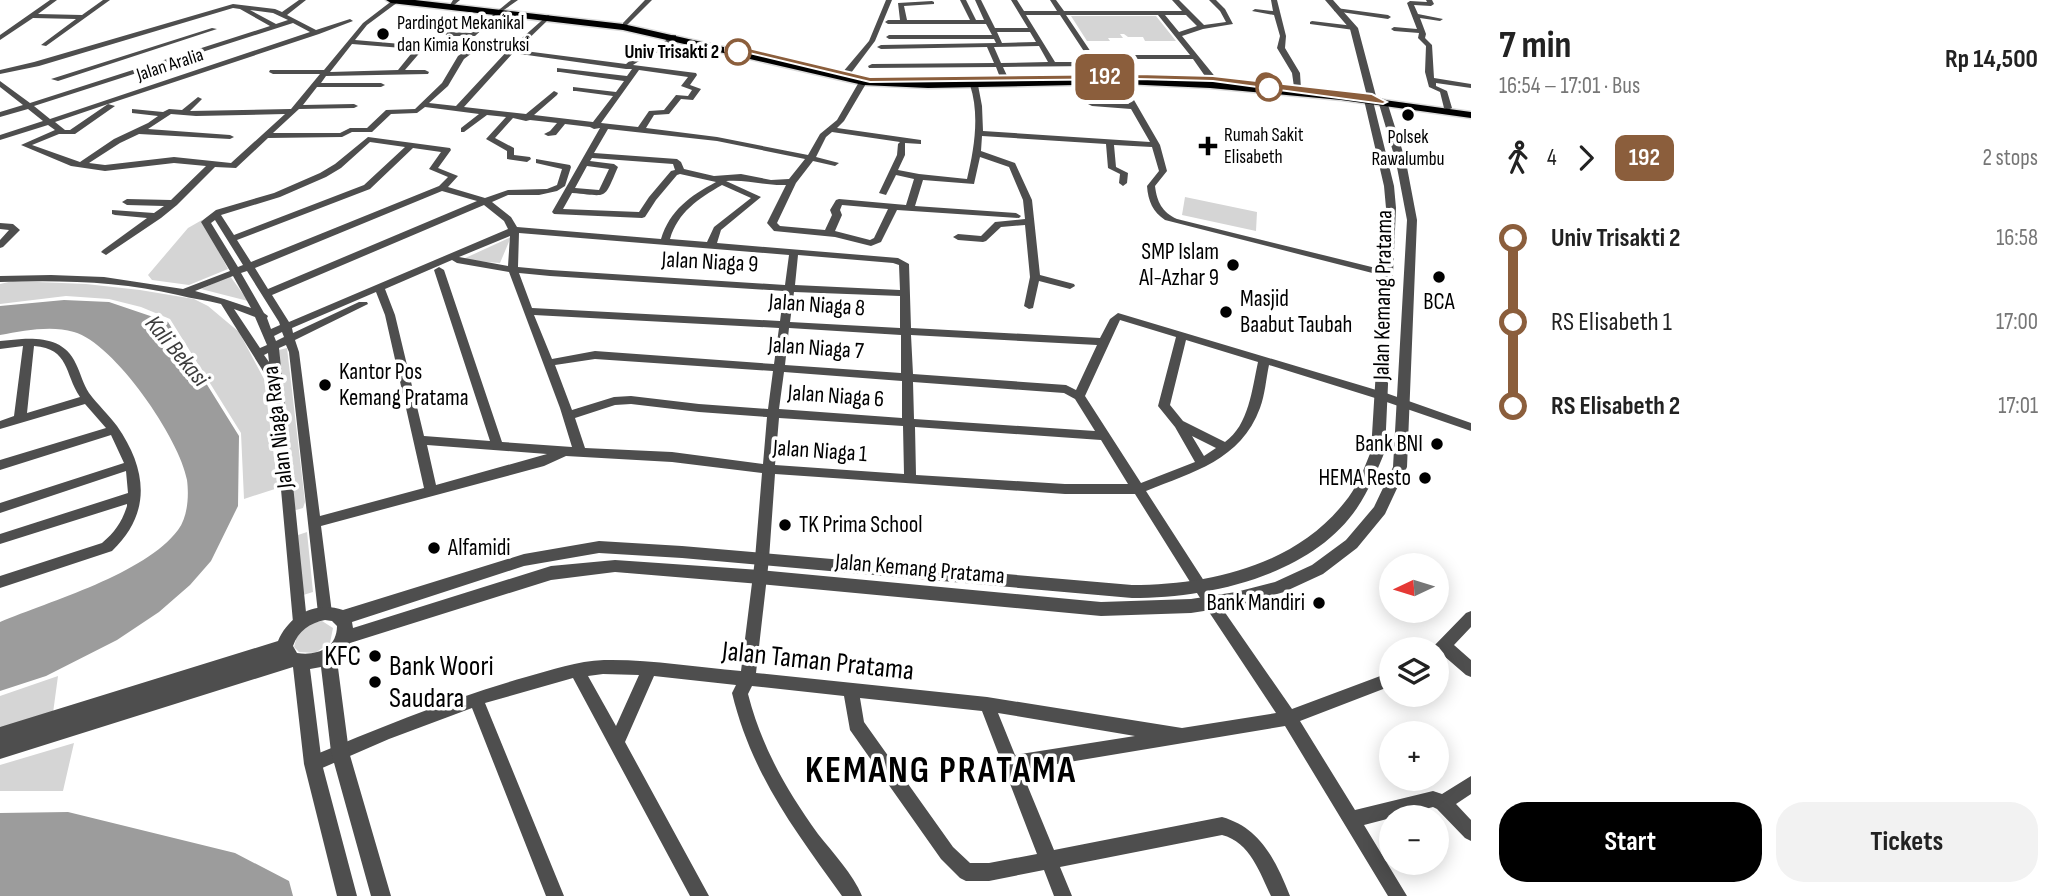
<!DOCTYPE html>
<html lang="en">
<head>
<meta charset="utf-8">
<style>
  body { margin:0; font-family:"Sofia Sans Condensed",sans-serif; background:#f2f2f2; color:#222; height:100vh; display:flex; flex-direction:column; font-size:26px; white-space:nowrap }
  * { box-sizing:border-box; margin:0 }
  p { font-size:23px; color:#767676 }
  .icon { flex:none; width:38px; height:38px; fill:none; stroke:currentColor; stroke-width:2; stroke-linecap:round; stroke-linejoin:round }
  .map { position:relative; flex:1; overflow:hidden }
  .details { display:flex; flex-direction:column; background:#fff; width:595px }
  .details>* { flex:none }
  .badge { padding:0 14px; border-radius:10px; font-size:24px; line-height:46px }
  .needle { width:46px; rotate:266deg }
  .controls { position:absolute; left:1379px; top:553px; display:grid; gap:14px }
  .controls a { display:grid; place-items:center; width:70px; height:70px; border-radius:50%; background:#fff; box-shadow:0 4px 18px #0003; font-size:35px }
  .map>.badge { position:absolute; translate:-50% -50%; box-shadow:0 0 0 4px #fff }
  .legs { display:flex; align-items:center; gap:10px; height:77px; padding:0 28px; font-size:23px }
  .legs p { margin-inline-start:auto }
  .headline { display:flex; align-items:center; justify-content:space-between; height:119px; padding:0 28px }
  h1 { font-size:38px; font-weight:700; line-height:52px }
  .primary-button { display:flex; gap:14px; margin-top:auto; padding:14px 28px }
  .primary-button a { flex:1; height:80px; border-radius:28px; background:#000; color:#fff; font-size:28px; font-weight:700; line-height:80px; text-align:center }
  .primary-button a+a { background:#f2f2f2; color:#222 }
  ul { padding:0 28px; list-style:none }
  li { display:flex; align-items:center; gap:24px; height:84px; font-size:26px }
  li i { display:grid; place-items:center; width:10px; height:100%; margin:0 9px; background:currentColor }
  li i::after { content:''; width:18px; height:18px; margin:-9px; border:5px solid; border-radius:50%; background:#fff }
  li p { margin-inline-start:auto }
  li:first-child i { background:linear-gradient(#0000 50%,currentColor 0) }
  li:last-child i { background:linear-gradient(currentColor 50%,#0000 0) }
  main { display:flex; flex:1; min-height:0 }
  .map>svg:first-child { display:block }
  .green { fill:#d5d5d5 }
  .water { fill:#9c9c9c }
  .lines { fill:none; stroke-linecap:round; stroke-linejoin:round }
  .primary-casing { stroke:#dbdbdb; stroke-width:3 }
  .minor { fill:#4e4e4e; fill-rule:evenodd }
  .tertiary { fill:#4e4e4e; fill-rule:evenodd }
  .primary { fill:#000; fill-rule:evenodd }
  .line-1 { fill:#8b5e3c; stroke:#fff; stroke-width:2 }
  .poi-dot { fill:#000; stroke:#fff; stroke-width:2.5 }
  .stop-1-dot { fill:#fff; stroke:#8b5e3c; stroke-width:3.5 }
  .labels { text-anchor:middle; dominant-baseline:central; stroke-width:7; stroke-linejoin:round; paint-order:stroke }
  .far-poi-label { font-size:19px; fill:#000; stroke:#fff; text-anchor:start }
  .far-stop-label { font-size:19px; font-weight:bold; fill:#000; stroke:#fff; text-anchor:end }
  .far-street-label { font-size:19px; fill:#000; stroke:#fff }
  .poi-label { font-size:23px; fill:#000; stroke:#fff; text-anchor:end }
  .street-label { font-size:23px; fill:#000; stroke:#fff }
  .water-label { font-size:24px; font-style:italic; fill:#3d3d3d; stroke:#fff }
  .near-poi-label { font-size:28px; fill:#000; stroke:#fff; text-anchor:end }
  .near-street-label { font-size:28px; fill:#000; stroke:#fff }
  .near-district-label { font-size:37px; font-weight:bold; letter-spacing:2px; fill:#000; stroke:#fff }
</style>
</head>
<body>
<main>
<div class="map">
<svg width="1471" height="896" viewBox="0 0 1471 896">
  <rect width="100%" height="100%" fill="#fff"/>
  <path class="green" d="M1071,16H1156L1176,41H1145L1143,37H1128L1124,34H1120L1123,38H1108L1110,41H1087Z
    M1185,197L1257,212L1256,231L1182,215Z
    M202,220L228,269L189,285L152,280L148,275L188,228Z
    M511,237L500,263L461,260Z
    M230,276L248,301L201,289Z
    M13,281L86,284L140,290L194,299L208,306L239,332L264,379L278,488L244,499L241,433L170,319L141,307L109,299L66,296L0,304V284Z
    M287,348L305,502L303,508L296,510L290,507L279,350Z
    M307,532L313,592L300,596L295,536Z
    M322,621L333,628L330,643L315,653L299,652L294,647L298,632L313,622Z
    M58,676L53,713L0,729V696Z
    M74,743L63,791H0V765Z"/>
  <path class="water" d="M64,300L109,302L168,322L239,436L238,506L211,561L190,585L159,612L117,640L46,676L0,691V622C50,601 145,574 178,530C188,517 189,495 187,480C180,439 114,343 74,332C50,325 24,331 0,335V306Z
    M68,812L235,853L289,881L293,896H0V813Z"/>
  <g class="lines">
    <defs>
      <path id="primary" d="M386,0H415L623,24L863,79L928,81L1123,78L1210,81L1341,94L1471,112V118L1341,100L1210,88L1123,84L928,88L863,85L623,30L391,3Z"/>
    </defs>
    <use href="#primary" class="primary-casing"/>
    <path class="minor" d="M50,0H57L38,14L82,15L103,0H110L46,46L41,45L76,19L33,18L0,40V35Z
      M299,0H306L287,15L316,30L350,19L353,21L319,34L108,104L115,106L75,134H59L32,145L80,162L114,139L148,123L158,116L132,113V109L163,112L169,109L182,110L198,97L202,99L190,111L291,109L320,74H273L269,72L270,70H324L363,23L393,0H399L398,2L367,25L355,40L447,48V50L445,51L423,49L405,70H425L429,72L428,74L326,76L321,83H381L385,85L381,87H317L303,105L354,104L358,106L354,108L299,109L273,133H340L350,128H367L386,110L415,109L442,83L458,56L472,47L514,45L548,15L551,17L550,18L517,50L626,64L639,53L655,50L672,35H676V37L659,52L645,57L633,65L696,73L697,75L690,85L701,89L693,100L681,99L669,114L654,115L646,128L717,137L808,155L820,134L837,120L859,82L863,80L867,82L844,121L837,128L921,140V144L905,143V155L898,170L919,174L967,179C974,150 980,115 970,85L974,83L978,85L982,106L983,131L1150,142L1131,109L1092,106L1088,104L1092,102L1129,104L1115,81L1119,79L1123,81L1160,145L1167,171L1155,186C1157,202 1162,212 1177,219L1392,272L1393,274L1388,277L1165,220C1153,212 1148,201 1147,186L1159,171L1152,147L1114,145L1116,167L1128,173L1127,183L1123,186L1119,183L1120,174L1108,168L1106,144L982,136L981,151L1015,163L1032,200L1040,275L1074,284L1075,286L1070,289L1039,281L1033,308L1029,309L1024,306L1030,277L1025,225L1001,227L986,241L983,242L958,240L953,237L958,234L981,236L995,222L1025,219L1023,200L1009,167L980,157L974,184L923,180L915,206L1016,213L1021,216L1019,218L897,210L881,242L871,246L835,237L774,231L767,223L786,185C765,186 746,179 726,181L761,197L721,230L717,243L898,258L909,264L911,328L1100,338L1110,319L1118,313L1383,392L1471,423V431L1375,398L1269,365C1266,379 1265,395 1260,408C1241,460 1193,472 1146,491L1217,601L1292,709L1391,672V686L1300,721L1355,810L1433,791L1442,794L1471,776V794L1456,804L1471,820V841L1465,838L1437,809L1433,807L1364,825L1407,896H1388L1285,726L1021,770L1054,850L1222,817C1261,828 1276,861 1290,896H1271C1260,873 1250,842 1222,835L1060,867L1072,896H1054L1044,870L989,881H966L960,878L941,859L850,730L844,696L752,686L748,694C762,748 786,789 818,834C833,853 853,874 862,896H842C794,829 752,775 732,693L736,685L654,676L625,742L709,896H690L573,678L485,703L564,896H546L472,708L389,739L313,772L307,770L305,764L307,758C379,728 451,698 526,677C552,670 577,661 604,660C649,659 696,667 741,671L755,559L762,473L672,462L566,456L544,466L321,526L332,613L330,617L325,619L320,617L318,613L289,352L286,345L279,348L307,622L305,626L300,628L295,626L293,622L271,379H268L221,304C207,300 192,299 178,295C121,281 59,280 0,282V276L51,275L104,277L183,289L230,271L201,222L203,220L216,210L274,193L320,173L335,164L368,137L450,148L451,150L438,168L458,176L448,187L485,198L508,190L547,189L557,185L562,169L536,163V159L570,165L571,167L565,186L557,191L539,195H508L492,202L511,217L517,227L661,239C670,210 690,196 716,182L680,174L677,175L656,200L645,217L642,218L554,214L552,212L600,128L594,129L590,127L565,124L556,135L548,136L544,134L550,131L557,123L530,120L526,121L513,118L495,138L514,148V155L530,157L531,159L527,162L507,159V151L486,139L506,117L487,115L464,132H461V128L479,114L425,107L417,113L391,114L372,132H352L342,137L268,138L236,168L215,167L177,205L161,218L106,255L101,252L103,250L147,218L115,215L112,214V210L154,213L164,206L127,205L122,202L127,199L171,200L206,166L174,163L105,171L71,166L21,145L55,130L48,125L0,140V135L43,121L28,109L0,117V112L23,105L0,87V81L30,103L270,26L240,9L233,8L39,66L0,74V70L34,62L233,4L275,9L282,12ZM250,10L273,13L288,20L276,24ZM293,23L310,32L50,119L34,106ZM352,44L415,49L398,70L330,72ZM509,49L456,106L429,103L448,86L464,59L476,50ZM513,53L626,69H632L627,76L557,68V72H560L624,81L616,92L573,87V91H576L613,96L593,122L534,115L557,95L558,93L554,91L526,114L464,107ZM639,70L688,77L681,86L692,90L688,96L676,95L664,110L649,111L638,127L601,123ZM108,104L70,130H65L55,122ZM171,114L196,116L285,114L231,163L174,157L105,165L89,163L120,143L139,134L230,139L234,137L230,135L148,129ZM608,129L717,141L805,159L789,179L771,180L741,174L714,176L684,169L681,162L677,159L594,153ZM832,132L900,142L898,144L897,155L879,193L886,195L896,175L914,179L906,205L839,199L836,200L830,210L832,215L825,230L780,226L777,223L796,183L813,161L835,166L839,163L816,157L826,137ZM370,142L405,147L364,185L234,235L221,215L280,197L326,177L341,168ZM413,148L441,152L429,169L448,177L439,186L251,262L237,240L370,189ZM592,158L673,164L675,170L671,171L649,197L639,212L563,209L572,193C609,196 603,201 618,167L614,164L590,161ZM587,166L609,169L599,190L575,188ZM722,185L751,198L714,227L707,242L670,239C678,212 698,199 722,185ZM442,191L477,201L268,289L255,268ZM484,205L504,221L508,229L289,322L272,295ZM842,205L888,209L874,238L870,240L835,231L842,215L840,210ZM215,220L243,265L238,267L211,223ZM519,233L789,255L785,285L550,270L518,267ZM510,236L508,266L459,257ZM798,255L893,263L899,265L900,290L795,285ZM452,260L457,263L509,272L560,408L572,447L502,442L444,270L439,267L434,270L490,441L424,436L395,315L385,289ZM247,271L279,322L280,325L271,329L267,318L268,316L264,313L241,273ZM519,273L550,276L784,291L780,321L532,308ZM233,276L251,308L224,299L195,291ZM376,292L385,315L424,488L320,516L299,352L295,340L368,304L367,302H359L293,333L292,328ZM794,292L900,296V328L790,322ZM234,309L255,317L267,345L260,348ZM534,315L779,328L774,364L595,351L552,359ZM1120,320L1176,337L1158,406L1175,427L1195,462L1141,483L1085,396ZM789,328L901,335V373L785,365ZM282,332L284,337L276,341L274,336ZM911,335L1097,345L1076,390L1066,385L913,374ZM1186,340L1258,362C1252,389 1249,425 1225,442L1183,421L1170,405ZM268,353L269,362L264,355ZM595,359L773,371L768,409L699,404L631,396L614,397L572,410L555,365ZM784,372L902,381V418L779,409ZM913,382L1064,393L1075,399L1095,431L914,419ZM631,404L699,412L767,417L763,464L672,452L585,448L575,418L615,405ZM779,418L903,426L904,474L775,465ZM915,427L1101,440L1128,484H1065L916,475ZM1192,436L1216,448L1204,456ZM427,445L547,454L436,485ZM775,474L1065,494H1135L1207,609L1276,713L1182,728L987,697L756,673L769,559ZM603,674L639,675L616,726L588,676ZM860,698L982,711L1037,854L989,863H970L953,847L864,722ZM998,713L1135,736L1015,755Z
      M453,0H460L454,5H450Z
      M511,0H518L501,12L475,36H448L445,34L448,32L471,33Z
      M645,0H652L627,25H623V23Z
      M886,0H892L875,41L848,77H842V73L869,41Z
      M960,0H966L976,20H984L975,0H981L995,28H1028L1011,0H1017L1024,11H1057L1050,0H1056L1064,11H1182L1172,0H1179L1204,25L1226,22L1220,11L1209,0H1216L1225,9L1233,24L1203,29L1182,36L1217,79L1219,84L1215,86H1212L1193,59H1096L1111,81L1107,83H1104L1093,66L1003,67L1009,80L1005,82L1001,80L996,67L869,68L868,66L872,64L994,63L987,47L881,49L877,47L881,45L996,43L994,39H889L886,37L889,35H992L986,24H888L885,22L888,20H900L898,3L932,1L934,2V4L904,6L907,20H970ZM1026,15H1060L1091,62H1055ZM1066,15H1158L1190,55H1093ZM1165,15H1186L1197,26L1179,32ZM997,32H1030L1036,42L1002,43ZM1039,46L1048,62L1001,63L994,47Z
      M1271,0H1277L1286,36L1285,48L1300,73L1301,89L1294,87L1292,73L1277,48L1280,36L1274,15L1252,11L1255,9L1273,11Z
      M1426,0H1432L1434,4L1431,6L1414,5L1418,14L1443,19L1440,21L1420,18L1426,34L1425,38L1432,45L1434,78L1471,84V88L1436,83V86L1447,91L1452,108L1448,110L1444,108L1440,92L1429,87L1425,72L1426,46L1418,38L1419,33L1394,31L1391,29L1394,27L1417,29L1407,3L1410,1L1427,2Z
      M1336,8L1388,15L1391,17L1388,19L1334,11V9Z
      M1312,21L1354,26L1357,28L1354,30L1310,24V22Z
      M212,28L217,29L58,81L51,79Z
      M0,223L13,224L20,230L3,247L0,248V240L9,230L0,229Z
      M22,339C44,338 66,341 76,364C81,374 83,384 89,393C98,405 109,415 117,426C147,469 152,513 112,551L0,588V576L102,543C115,532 122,522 127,506V504L0,544V534L128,493L126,471L0,513V503L124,463L111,435L0,470V460L106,428L85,404L0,429V421L14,416L23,346L0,349V341ZM34,346C70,349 64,373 80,397L27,413Z
      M1471,611V627L1454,645L1471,660V677L1466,675L1444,656L1437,660V649H1431L1466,613Z"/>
    <path class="tertiary" d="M1325,0H1333L1358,28L1376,96L1386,100L1389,108L1406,162L1417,220L1407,467L1385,514L1357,548L1323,574L1284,592L1236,606L1191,613L1101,616L760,584L615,572L551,580L350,643L337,660L349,752L391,896H371L331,752L321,667L310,669L322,764L357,896H337L304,764L293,667L0,759V727L278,641C289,615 316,600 343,610L524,554L599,541L682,546L1132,585C1208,585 1294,566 1344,503C1357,488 1364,469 1371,451L1386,208L1384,186L1364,100L1367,96L1350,29ZM1373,101L1379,104L1396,162L1407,220L1393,467L1374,507L1346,540L1312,565L1275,582L1236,592L1191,599L1101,602L760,570L615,560L551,566L353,628L352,622L524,566L599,553L682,558L1132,598C1208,598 1311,576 1357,508C1369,490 1377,471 1385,451L1396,208L1394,186ZM325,620L332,621L337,626C337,649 316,656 297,653L293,646C298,631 310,623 325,620Z"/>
    <use href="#primary" class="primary"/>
  </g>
  <path class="line-1" d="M732,44L870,77L1138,74L1213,76L1372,94L1387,102L1383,104L1213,81L1138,79L870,82L741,51L738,54L725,51V48Z"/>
  <g class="poi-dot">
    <circle cx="383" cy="34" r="7"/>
    <circle cx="1408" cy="115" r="7"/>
    <path d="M1204.5 135.5h7v7h7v7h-7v7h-7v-7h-7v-7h7z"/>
    <circle cx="1233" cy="265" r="7"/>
    <circle cx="1439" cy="277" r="7"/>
    <circle cx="1226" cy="312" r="7"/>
    <circle cx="325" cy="385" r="7"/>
    <circle cx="1437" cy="444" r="7"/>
    <circle cx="1425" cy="478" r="7"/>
    <circle cx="785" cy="525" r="7"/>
    <circle cx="434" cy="548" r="7"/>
    <circle cx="1319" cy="603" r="7"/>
    <circle cx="375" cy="656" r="7"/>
    <circle cx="375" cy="682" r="7"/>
  </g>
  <g class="stop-1-dot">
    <circle cx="738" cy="52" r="12"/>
    <circle cx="1266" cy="83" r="9"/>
    <circle cx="1269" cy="88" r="12"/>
  </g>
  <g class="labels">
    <g class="far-poi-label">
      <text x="397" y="23">Pardingot Mekanikal<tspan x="397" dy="22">dan Kimia Konstruksi</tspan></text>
      <text x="1224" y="135">Rumah Sakit<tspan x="1224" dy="22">Elisabeth</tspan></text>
      <text x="1408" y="137" text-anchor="middle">Polsek<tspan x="1408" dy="22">Rawalumbu</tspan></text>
    </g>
    <g class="far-stop-label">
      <text x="719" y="52">Univ Trisakti 2</text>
    </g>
    <g class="far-street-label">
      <text transform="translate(170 65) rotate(-18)">Jalan Aralia</text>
    </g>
    <g class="poi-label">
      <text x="1219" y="252">SMP Islam<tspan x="1219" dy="26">Al-Azhar 9</tspan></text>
      <text x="1240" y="299" text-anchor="start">Masjid<tspan x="1240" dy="26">Baabut Taubah</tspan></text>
      <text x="1439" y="302" text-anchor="middle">BCA</text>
      <text x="339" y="372" text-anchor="start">Kantor Pos<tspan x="339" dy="26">Kemang Pratama</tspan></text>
      <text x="1423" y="444">Bank BNI</text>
      <text x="1411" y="478">HEMA Resto</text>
      <text x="799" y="525" text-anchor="start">TK Prima School</text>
      <text x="448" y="548" text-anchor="start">Alfamidi</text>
      <text x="1305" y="603">Bank Mandiri</text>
    </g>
    <g class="street-label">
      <text transform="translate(710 262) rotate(3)">Jalan Niaga 9</text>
      <text transform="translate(1383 295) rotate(-89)">Jalan Kemang Pratama</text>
      <text transform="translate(817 305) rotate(4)">Jalan Niaga 8</text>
      <text transform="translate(816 348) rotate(4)">Jalan Niaga 7</text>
      <text transform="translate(836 396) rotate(4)">Jalan Niaga 6</text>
      <text transform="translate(278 427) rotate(-97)">Jalan Niaga Raya</text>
      <text transform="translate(820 451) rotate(4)">Jalan Niaga 1</text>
      <text transform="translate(920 569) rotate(5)">Jalan Kemang Pratama</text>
    </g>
    <g class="water-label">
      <text transform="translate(177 351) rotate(50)">Kali Bekasi</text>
    </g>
    <g class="near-poi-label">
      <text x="361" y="656">KFC</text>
      <text x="389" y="666" text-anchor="start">Bank Woori<tspan x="389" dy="32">Saudara</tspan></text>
    </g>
    <g class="near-street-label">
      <text transform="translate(818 661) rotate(6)">Jalan Taman Pratama</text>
    </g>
    <g class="near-district-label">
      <text x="941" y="771">KEMANG PRATAMA</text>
    </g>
  </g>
</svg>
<div class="controls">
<a><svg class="needle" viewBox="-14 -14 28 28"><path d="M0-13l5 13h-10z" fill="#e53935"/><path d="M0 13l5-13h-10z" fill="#767676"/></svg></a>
<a><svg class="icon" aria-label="layers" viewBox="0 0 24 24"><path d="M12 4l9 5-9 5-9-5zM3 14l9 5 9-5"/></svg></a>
<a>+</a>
<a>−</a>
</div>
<b class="badge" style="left:1105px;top:77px;background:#8b5e3c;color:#fff">192</b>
</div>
<section class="details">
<div class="headline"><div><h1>7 min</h1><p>16:54 – 17:01 · Bus</p></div><b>Rp 14,500</b></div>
<div class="legs"><svg class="icon" aria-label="walk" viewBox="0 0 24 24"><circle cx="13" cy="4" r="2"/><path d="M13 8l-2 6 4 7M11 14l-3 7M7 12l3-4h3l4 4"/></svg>4<svg class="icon" aria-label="forward" viewBox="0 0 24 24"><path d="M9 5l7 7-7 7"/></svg><b class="badge" style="background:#8b5e3c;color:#fff">192</b><p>2 stops</p></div>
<ul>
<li><i style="color:#8b5e3c"></i><b>Univ Trisakti 2</b><p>16:58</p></li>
<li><i style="color:#8b5e3c"></i><span>RS Elisabeth 1</span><p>17:00</p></li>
<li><i style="color:#8b5e3c"></i><b>RS Elisabeth 2</b><p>17:01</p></li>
</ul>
<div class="primary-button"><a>Start</a><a>Tickets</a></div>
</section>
</main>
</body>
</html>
